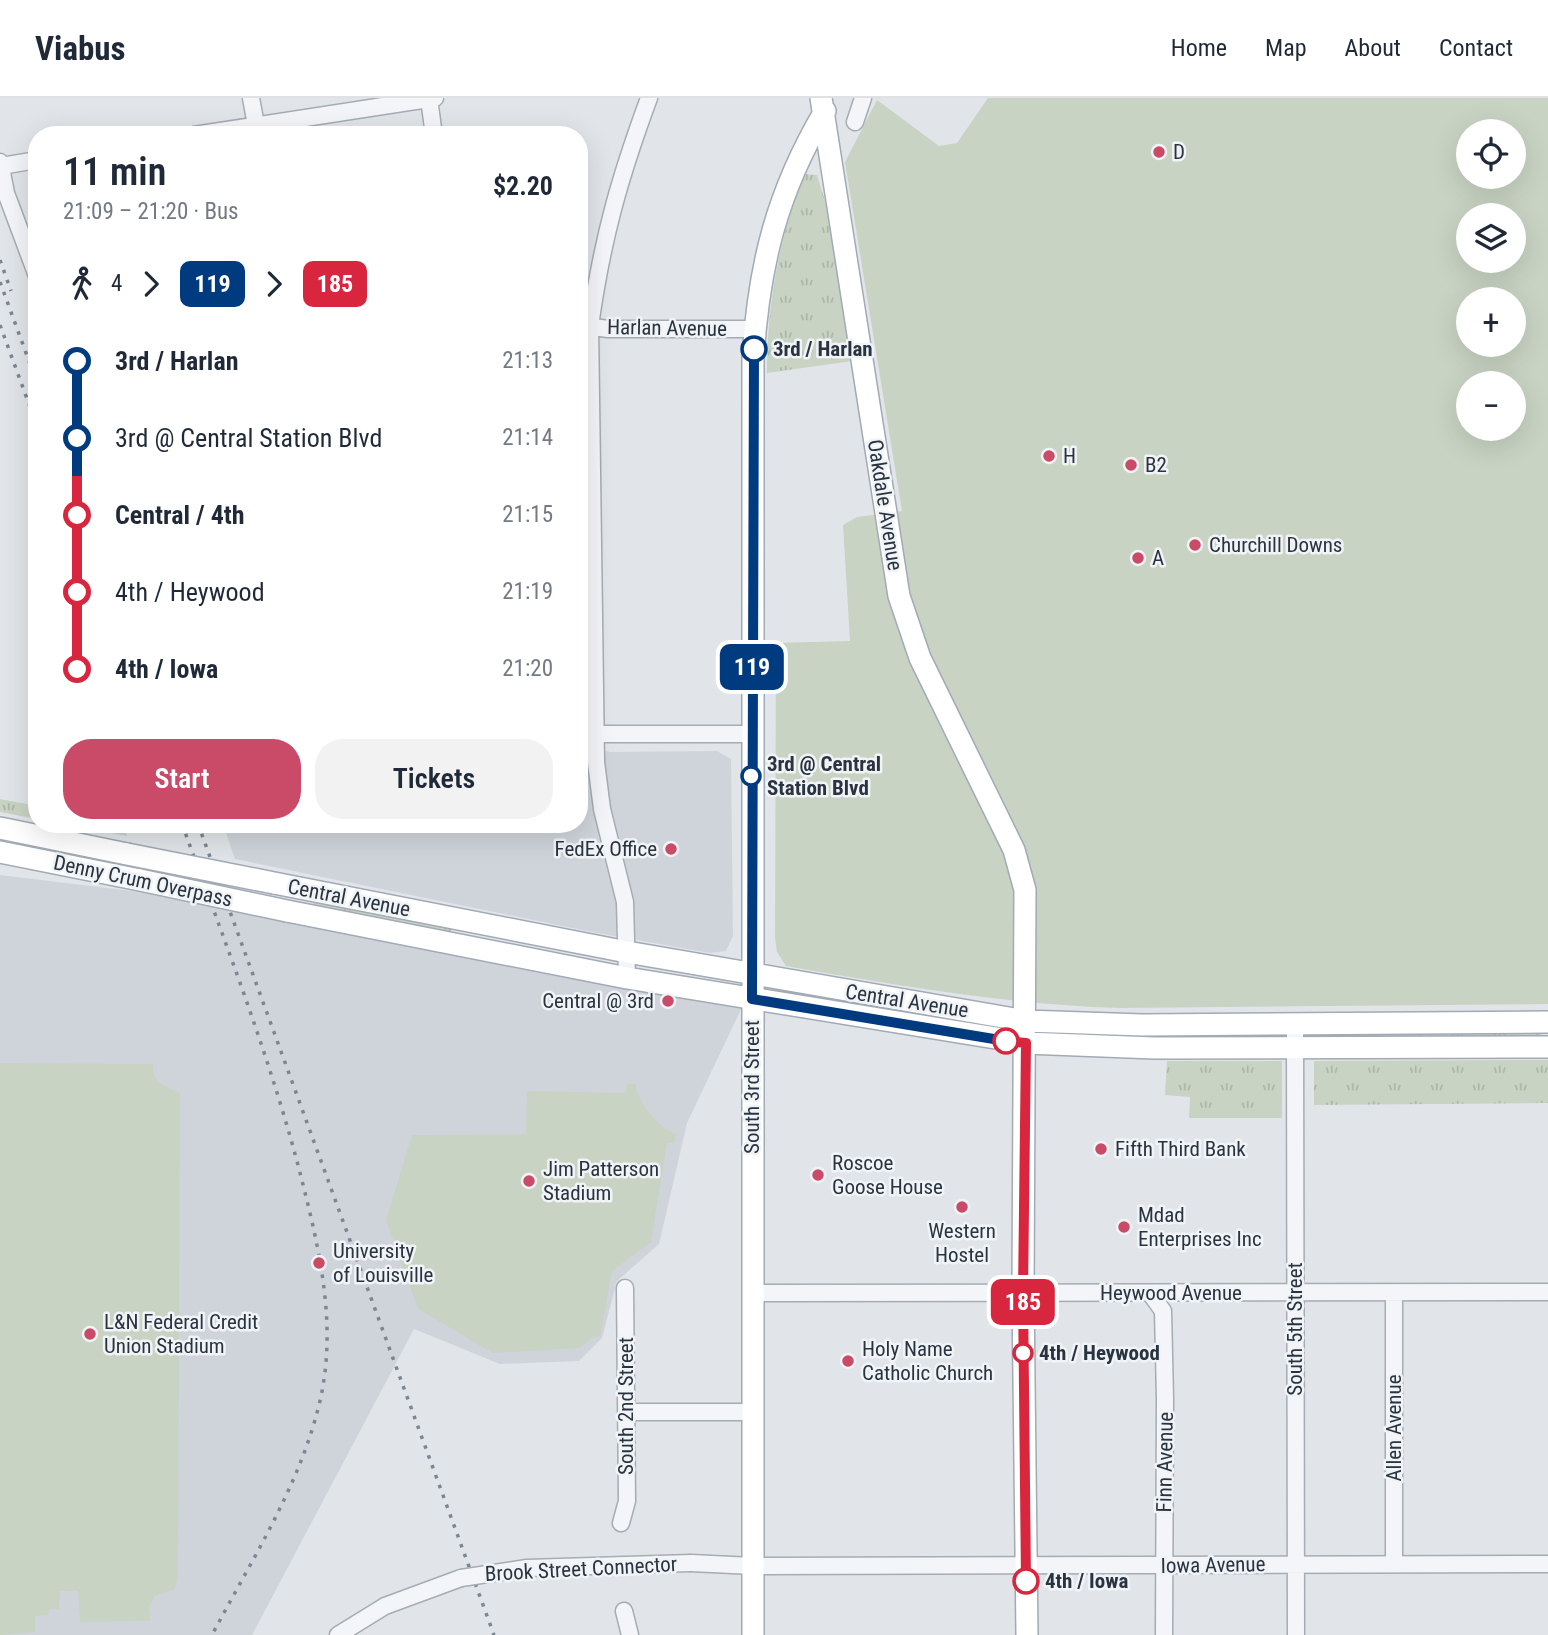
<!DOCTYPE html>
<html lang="en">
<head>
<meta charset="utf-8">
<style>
  body { margin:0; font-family:"Roboto Condensed",sans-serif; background:#f2f2f3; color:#1f2937; height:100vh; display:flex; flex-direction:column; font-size:26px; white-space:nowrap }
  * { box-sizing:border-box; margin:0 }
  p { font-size:23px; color:#747a83 }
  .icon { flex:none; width:38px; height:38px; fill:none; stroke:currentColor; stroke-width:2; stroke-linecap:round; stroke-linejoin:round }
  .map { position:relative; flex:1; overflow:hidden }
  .panel { position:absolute; left:28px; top:28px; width:560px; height:707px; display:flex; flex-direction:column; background:#fff; border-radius:28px; box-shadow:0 7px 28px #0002 }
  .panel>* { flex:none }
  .badge { padding:0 14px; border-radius:10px; font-size:24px; line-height:46px }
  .buttons { position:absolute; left:1456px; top:21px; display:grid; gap:14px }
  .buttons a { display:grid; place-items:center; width:70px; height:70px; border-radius:50%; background:#fff; box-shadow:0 7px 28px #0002; font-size:35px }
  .map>.badge { position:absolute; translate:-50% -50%; box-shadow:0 0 0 4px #fff }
  .legs { display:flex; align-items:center; gap:10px; height:77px; padding:0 35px; font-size:23px }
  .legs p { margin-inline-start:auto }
  .head { display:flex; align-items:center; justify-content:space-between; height:119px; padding:0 35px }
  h1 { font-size:38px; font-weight:600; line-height:52px }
  .cta { display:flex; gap:14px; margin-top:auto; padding:14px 35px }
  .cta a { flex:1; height:80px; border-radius:28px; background:#c94b67; color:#fff; font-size:28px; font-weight:600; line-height:80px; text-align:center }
  .cta a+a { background:#f2f2f3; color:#1f2937 }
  ul { padding:0 35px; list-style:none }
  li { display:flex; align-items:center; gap:24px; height:77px; font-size:26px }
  li i { display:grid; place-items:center; width:10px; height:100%; margin:0 9px; background:currentColor }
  li i::after { content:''; width:18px; height:18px; margin:-9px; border:5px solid; border-radius:50%; background:#fff }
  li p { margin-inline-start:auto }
  li:first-child i { background:linear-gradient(#0000 50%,currentColor 0) }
  li:last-child i { background:linear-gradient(currentColor 50%,#0000 0) }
  header { display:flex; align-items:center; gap:42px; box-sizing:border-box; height:98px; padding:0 35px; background:#fff; border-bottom:2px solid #e0e1e3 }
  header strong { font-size:33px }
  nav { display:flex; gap:38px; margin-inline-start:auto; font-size:24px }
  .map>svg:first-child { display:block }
  .built { fill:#cfd4db }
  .grass { fill:url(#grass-tufts) }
  .pitch { fill:#c8d3c3; fill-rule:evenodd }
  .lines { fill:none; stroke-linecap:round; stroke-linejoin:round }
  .minor-casing { stroke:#a6acb3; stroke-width:19 }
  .major-casing { stroke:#a1aab5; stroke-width:24 }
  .minor { stroke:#f4f5f8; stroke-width:16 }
  .major { stroke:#fff; stroke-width:21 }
  .rail { stroke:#7b8692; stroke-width:3.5; stroke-dasharray:3.5 7; stroke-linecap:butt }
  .minor-bridge-casing { stroke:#a6acb3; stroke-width:19; stroke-linecap:butt }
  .major-bridge-casing { stroke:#a1aab5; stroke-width:24; stroke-linecap:butt }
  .minor-bridge { stroke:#f4f5f8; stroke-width:16 }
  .major-bridge { stroke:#fff; stroke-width:21 }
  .line-1-casing { stroke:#fff; stroke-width:16 }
  .line-2-casing { stroke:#fff; stroke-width:16 }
  .line-1 { stroke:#003b80; stroke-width:10 }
  .line-2 { stroke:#d7263d; stroke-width:10 }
  .poi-dot { fill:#c94b67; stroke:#f1f4f7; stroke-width:2.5 }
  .stop-1-dot { fill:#fff; stroke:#003b80; stroke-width:3.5 }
  .stop-2-dot { fill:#fff; stroke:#d7263d; stroke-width:3.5 }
  .labels { text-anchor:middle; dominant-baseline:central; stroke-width:5; stroke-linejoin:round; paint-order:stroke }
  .poi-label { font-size:21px; fill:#2a3440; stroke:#f1f4f7; text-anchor:start }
  .street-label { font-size:21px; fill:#2a3440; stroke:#f1f4f7 }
  .stop-label { font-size:21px; font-weight:bold; fill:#2a3440; stroke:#f1f4f7; text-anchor:start }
</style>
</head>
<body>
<header>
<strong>Viabus</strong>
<nav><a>Home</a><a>Map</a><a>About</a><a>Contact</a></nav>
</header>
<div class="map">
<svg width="1548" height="1537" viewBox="0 0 1548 1537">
  <defs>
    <pattern id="grass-tufts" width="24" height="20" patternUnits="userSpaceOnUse" patternTransform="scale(1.75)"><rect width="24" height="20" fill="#c8d3c3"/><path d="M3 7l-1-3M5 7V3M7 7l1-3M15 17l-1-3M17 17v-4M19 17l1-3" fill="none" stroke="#acb6a9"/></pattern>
  </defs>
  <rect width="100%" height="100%" fill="#e1e5e9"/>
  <path class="built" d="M579,414L584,538L581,646L610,654L717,653L731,661L733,838L726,853L710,855L597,835L235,761L223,726H579Z
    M0,777L132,793L743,907L687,1025L659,1146L617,1183L602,1240L579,1263L500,1266L414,1231L252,1537H0Z"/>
  <path class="grass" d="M804,76L817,77L825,103L852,263L767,275C767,205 779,141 804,76Z
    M0,701L37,708V721L0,714Z
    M65,726H123L127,738Z
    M0,737L107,759L104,766L0,745Z
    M314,801L452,829L450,836L312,809Z
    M1541,932V940H1325V933Z
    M1268,933V941L1141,939Z
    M1548,962V1005L1314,1007V963Z
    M1167,963H1282V1020H1189L1190,999L1165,997Z"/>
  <path class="pitch" d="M988,0H1548V906L1119,910C1005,906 900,888 786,868L777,854L775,840L776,545L850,543L843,427L857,419L902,413L845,64L877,2L939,48L957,45ZM1468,33H1514V79H1468ZM1468,117H1514V163H1468ZM1468,201H1514V247H1468ZM1468,285H1514V331H1468Z
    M0,965L153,966C153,985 164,988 180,995L178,1477L175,1491L155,1498L149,1508L150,1523L80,1524L78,1493H60L59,1511H49L48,1517L35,1518V1534L0,1537Z
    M627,986H636C636,1003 660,1031 676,1036L674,1045H667L651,1144L612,1173L600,1238L590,1241L580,1250L493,1255L418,1211L386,1122L412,1037L526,1036L527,993L626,995Z"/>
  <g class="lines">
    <defs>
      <path id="minor" d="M251,0L256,27
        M429,1L434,37
        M855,24L863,0
        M194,37L435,0
        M0,64L6,95L37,178
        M1,68L37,62
        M579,227L608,231H755
        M595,636H752
        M627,880L625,804L602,711L596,664L590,228C602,142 619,81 649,0
        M1295,924L1296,1537
        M753,1195L1548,1194
        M1150,1195L1163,1213L1165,1301L1164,1537
        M626,1314H753
        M621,1425L627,1403L625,1190
        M691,1465L753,1468L1548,1466
        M1394,1466V1195
        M624,1513L630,1537
        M338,1537L385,1508L461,1480"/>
      <path id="major" d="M821,0L899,498L920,560L1014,752L1025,792L1023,1195L1027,1537
        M0,730L127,756
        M0,754L140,782
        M274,785L627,854L1026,923L1142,927L1548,924
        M287,813L627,880L1026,945L1154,950L1548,949
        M753,1537V259C759,166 777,94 825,13"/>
    </defs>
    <use href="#minor" class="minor-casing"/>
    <use href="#major" class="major-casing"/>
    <use href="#minor" class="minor"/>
    <use href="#major" class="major"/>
    <path class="rail" d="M0,162L11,193
      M0,184L37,285
      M0,227L37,328
      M182,726C223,839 267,951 298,1067C318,1145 339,1227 319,1307C299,1389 251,1463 212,1537
      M198,726L494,1537"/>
    <defs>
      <path id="minor-bridge" d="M461,1480L527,1470L691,1465"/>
      <path id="major-bridge" d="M127,756L274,785
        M140,782L287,813"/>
    </defs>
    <use href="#minor-bridge" class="minor-bridge-casing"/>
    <use href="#major-bridge" class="major-bridge-casing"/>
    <use href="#minor-bridge" class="minor-bridge"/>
    <use href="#major-bridge" class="major-bridge"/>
  </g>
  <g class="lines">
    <defs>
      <path id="line-1" d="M754,251L752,901L1006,943"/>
      <path id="line-2" d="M1006,943L1026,945L1023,1195L1026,1483"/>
    </defs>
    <use href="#line-1" class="line-1-casing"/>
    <use href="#line-2" class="line-2-casing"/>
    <use href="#line-1" class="line-1"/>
    <use href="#line-2" class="line-2"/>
  </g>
  <g class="poi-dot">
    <circle cx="1159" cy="54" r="7"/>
    <circle cx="1049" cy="358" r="7"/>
    <circle cx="1131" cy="367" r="7"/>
    <circle cx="1195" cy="447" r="7"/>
    <circle cx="1138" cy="460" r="7"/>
    <circle cx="671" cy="751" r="7"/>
    <circle cx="668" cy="903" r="7"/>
    <circle cx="1101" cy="1051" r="7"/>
    <circle cx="818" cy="1077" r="7"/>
    <circle cx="529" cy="1083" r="7"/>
    <circle cx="962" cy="1109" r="7"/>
    <circle cx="1124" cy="1129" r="7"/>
    <circle cx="319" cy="1165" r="7"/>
    <circle cx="90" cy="1236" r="7"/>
    <circle cx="848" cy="1263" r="7"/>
  </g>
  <g class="stop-1-dot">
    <circle cx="754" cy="251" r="12"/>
    <circle cx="751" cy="678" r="9"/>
  </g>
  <g class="stop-2-dot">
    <circle cx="1006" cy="943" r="12"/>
    <circle cx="1023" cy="1255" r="9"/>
    <circle cx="1026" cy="1483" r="12"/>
  </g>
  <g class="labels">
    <g class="poi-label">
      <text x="1173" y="54">D</text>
      <text x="1063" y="358">H</text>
      <text x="1145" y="367">B2</text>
      <text x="1209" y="447">Churchill Downs</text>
      <text x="1152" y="460">A</text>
      <text x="657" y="751" text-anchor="end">FedEx Office</text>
      <text x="654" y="903" text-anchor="end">Central @ 3rd</text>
      <text x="1115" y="1051">Fifth Third Bank</text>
      <text x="832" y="1065">Roscoe<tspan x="832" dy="24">Goose House</tspan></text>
      <text x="543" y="1071">Jim Patterson<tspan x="543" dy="24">Stadium</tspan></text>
      <text x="1138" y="1117">Mdad<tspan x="1138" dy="24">Enterprises Inc</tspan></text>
      <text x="962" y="1133" text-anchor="middle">Western<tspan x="962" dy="24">Hostel</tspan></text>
      <text x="333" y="1153">University<tspan x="333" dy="24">of Louisville</tspan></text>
      <text x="104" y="1224">L&amp;N Federal Credit<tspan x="104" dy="24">Union Stadium</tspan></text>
      <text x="862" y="1251">Holy Name<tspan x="862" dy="24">Catholic Church</tspan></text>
    </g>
    <g class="street-label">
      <text transform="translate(667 230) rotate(1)">Harlan Avenue</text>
      <text transform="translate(885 407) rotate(81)">Oakdale Avenue</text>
      <text transform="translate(143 783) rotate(12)">Denny Crum Overpass</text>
      <text transform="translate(349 800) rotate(11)">Central Avenue</text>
      <text transform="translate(907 903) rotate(9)">Central Avenue</text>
      <text transform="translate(752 989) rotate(-90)">South 3rd Street</text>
      <text x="1171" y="1195">Heywood Avenue</text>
      <text transform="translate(1295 1231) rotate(-90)">South 5th Street</text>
      <text transform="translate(626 1308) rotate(-90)">South 2nd Street</text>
      <text transform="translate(1394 1330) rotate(-90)">Allen Avenue</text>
      <text transform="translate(1165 1364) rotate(-89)">Finn Avenue</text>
      <text transform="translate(1213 1467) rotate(-1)">Iowa Avenue</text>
      <text transform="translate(581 1471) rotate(-3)">Brook Street Connector</text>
    </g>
    <g class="stop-label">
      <text x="773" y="251">3rd / Harlan</text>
      <text x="767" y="666">3rd @ Central<tspan x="767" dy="24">Station Blvd</tspan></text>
      <text x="1039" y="1255">4th / Heywood</text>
      <text x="1045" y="1483">4th / Iowa</text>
    </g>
  </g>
</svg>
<div class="buttons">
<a><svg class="icon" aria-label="locate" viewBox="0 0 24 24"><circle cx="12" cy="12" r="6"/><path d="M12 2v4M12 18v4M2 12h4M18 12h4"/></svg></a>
<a><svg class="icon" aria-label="layers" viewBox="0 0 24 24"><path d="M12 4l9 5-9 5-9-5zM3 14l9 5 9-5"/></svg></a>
<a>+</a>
<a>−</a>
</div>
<b class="badge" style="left:752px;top:569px;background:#003b80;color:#fff">119</b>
<b class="badge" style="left:1023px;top:1204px;background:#d7263d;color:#fff">185</b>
<section class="panel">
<div class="head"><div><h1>11 min</h1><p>21:09 – 21:20 · Bus</p></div><b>$2.20</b></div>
<div class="legs"><svg class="icon" aria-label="walk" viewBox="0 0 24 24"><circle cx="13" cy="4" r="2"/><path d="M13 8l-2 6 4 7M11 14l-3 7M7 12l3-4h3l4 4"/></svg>4<svg class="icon" aria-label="forward" viewBox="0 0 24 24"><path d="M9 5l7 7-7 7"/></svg><b class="badge" style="background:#003b80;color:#fff">119</b><svg class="icon" aria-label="forward" viewBox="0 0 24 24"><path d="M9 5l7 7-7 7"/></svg><b class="badge" style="background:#d7263d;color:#fff">185</b></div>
<ul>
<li><i style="color:#003b80"></i><b>3rd / Harlan</b><p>21:13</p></li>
<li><i style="color:#003b80"></i><span>3rd @ Central Station Blvd</span><p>21:14</p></li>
<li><i style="color:#d7263d"></i><b>Central / 4th</b><p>21:15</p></li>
<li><i style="color:#d7263d"></i><span>4th / Heywood</span><p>21:19</p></li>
<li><i style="color:#d7263d"></i><b>4th / Iowa</b><p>21:20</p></li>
</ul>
<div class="cta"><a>Start</a><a>Tickets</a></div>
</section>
</div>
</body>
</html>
